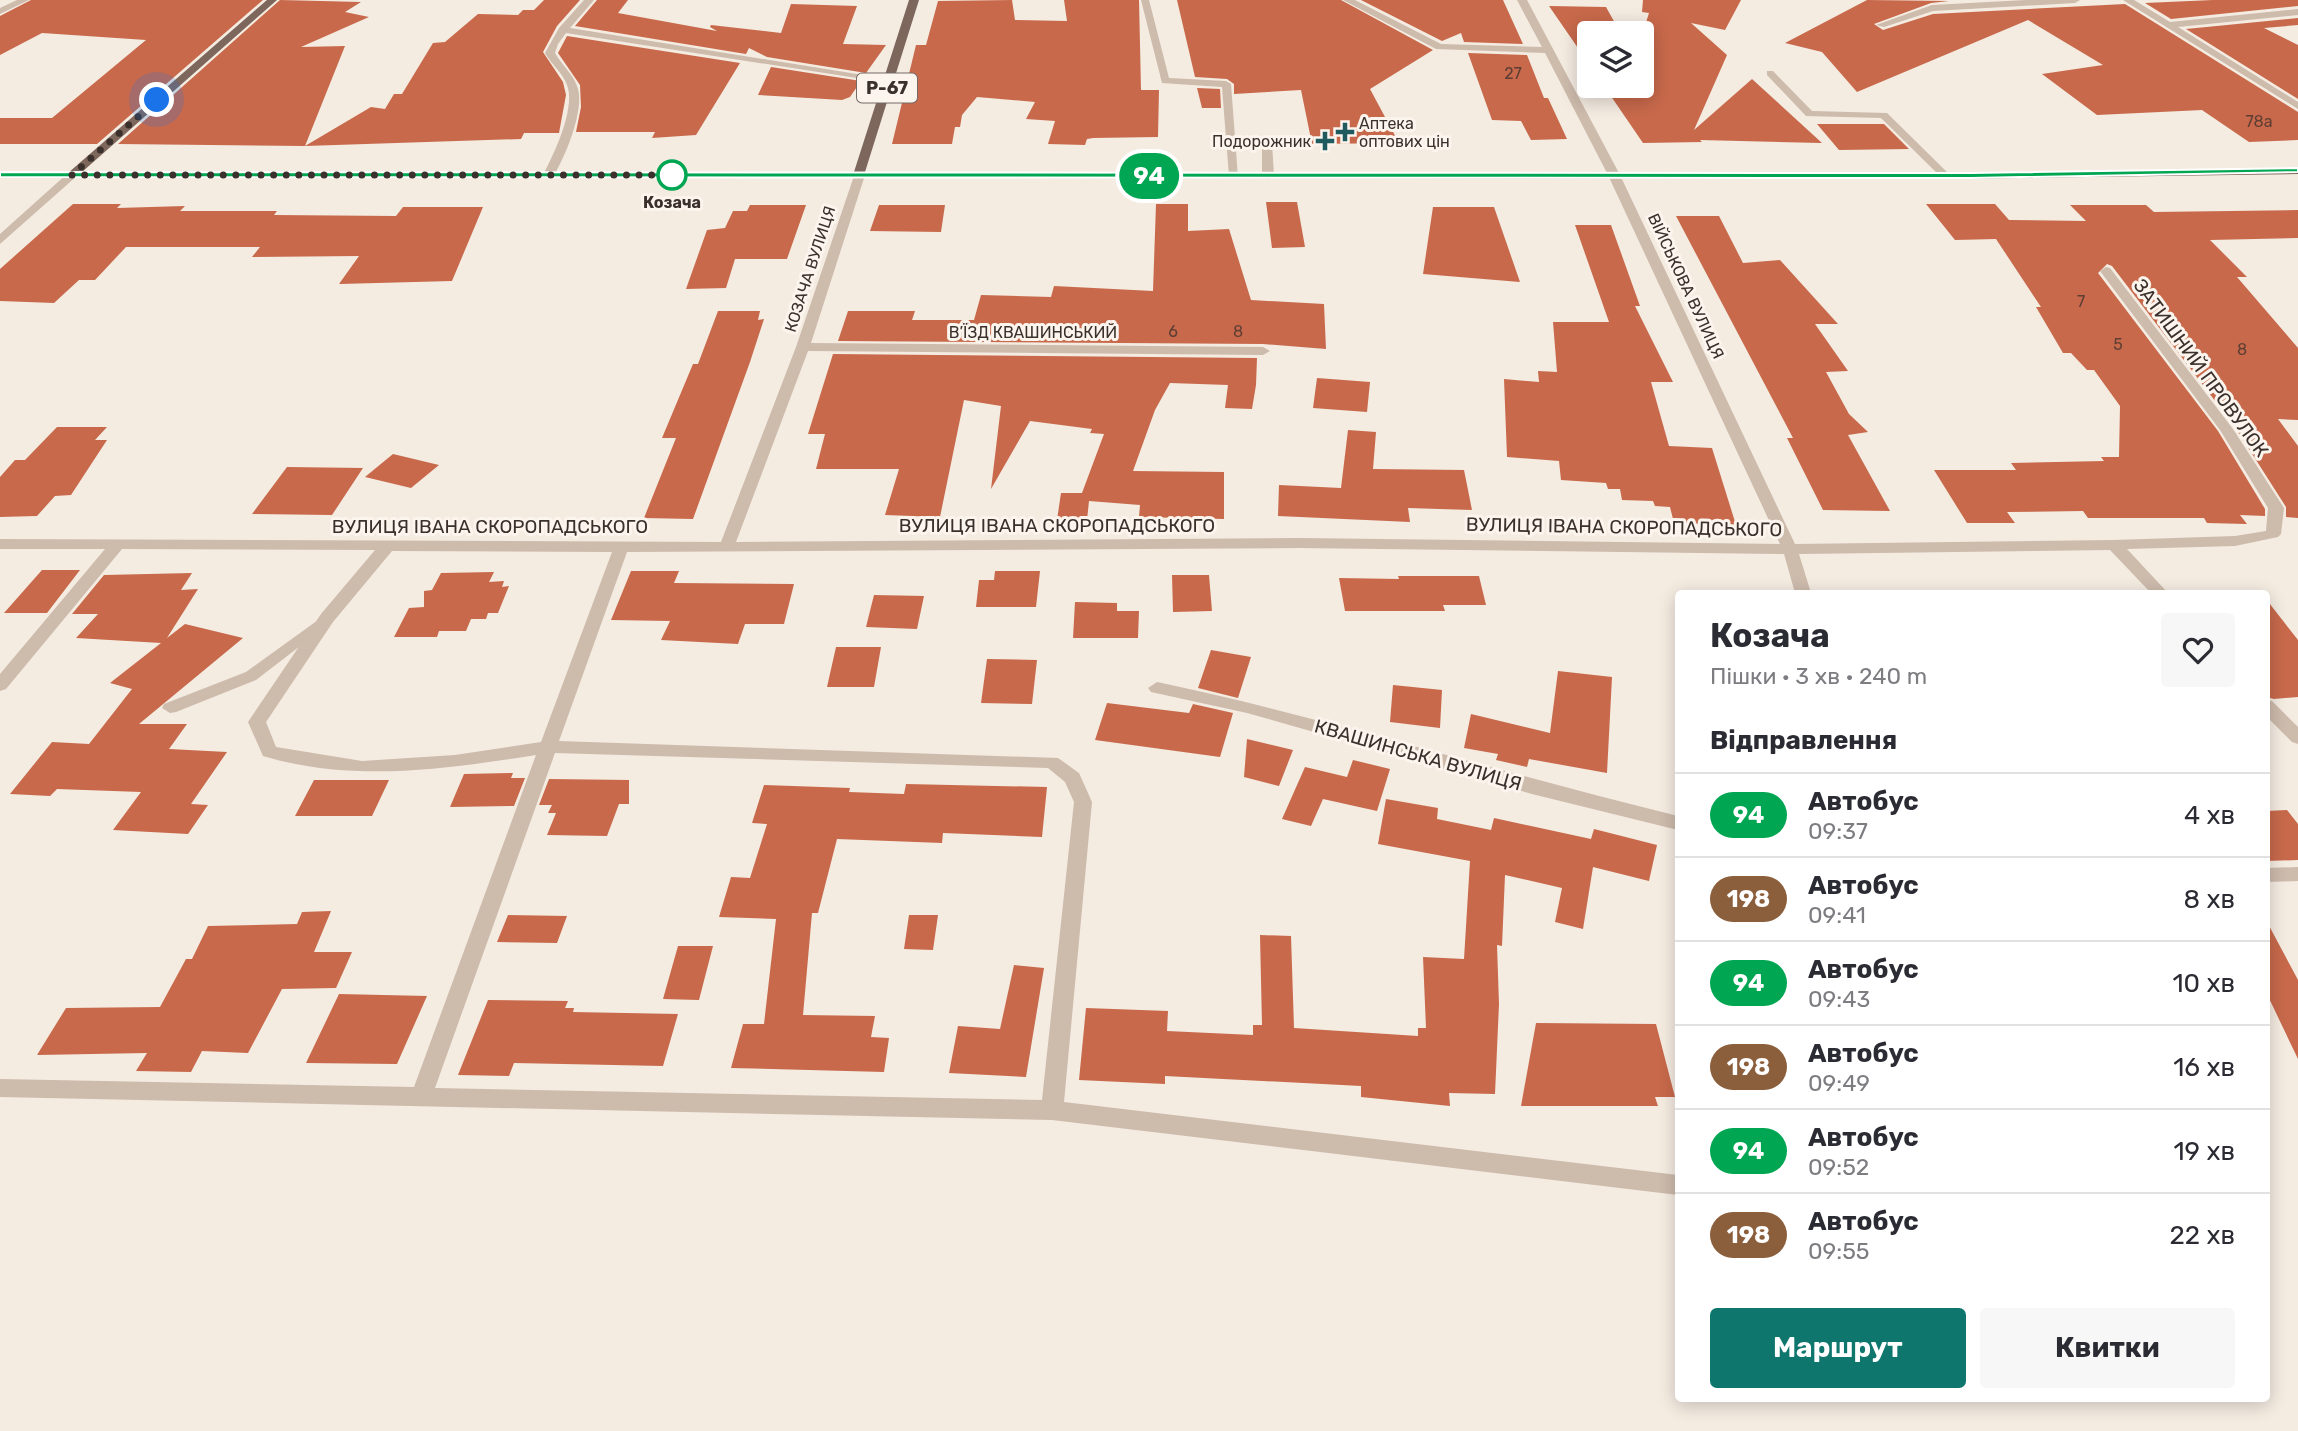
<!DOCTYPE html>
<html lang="uk">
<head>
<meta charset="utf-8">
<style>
  body { margin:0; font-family:Rubik,sans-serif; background:#f7f7f7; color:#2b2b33; height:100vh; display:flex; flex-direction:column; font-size:26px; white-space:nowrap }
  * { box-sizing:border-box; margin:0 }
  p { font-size:23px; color:#7c7c81 }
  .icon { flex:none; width:38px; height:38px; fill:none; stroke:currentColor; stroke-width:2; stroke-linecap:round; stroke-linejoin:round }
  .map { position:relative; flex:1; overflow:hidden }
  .drawer { position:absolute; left:1675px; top:590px; width:595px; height:812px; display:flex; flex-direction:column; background:#fff; border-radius:7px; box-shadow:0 4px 18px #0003 }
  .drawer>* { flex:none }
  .badge { padding:0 14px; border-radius:23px; font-size:24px; line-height:46px }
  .tools { position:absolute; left:1577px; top:21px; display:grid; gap:14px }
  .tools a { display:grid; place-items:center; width:77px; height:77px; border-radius:7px; background:#fff; box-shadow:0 4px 18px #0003; font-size:35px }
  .you { position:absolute; width:35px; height:35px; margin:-18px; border:5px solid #fff; border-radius:50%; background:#1a73e8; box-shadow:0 0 0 10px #1a73e833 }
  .map>.badge { position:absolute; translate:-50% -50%; box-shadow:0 0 0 4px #fff }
  h2 { padding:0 35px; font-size:26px; line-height:63px }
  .round { display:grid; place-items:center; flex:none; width:74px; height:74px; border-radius:7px; background:#f7f7f7 }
  .overview { display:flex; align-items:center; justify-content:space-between; height:119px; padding:0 35px }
  h1 { font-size:33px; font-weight:700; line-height:52px }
  .primary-button { display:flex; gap:14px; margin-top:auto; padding:14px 35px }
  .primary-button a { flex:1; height:80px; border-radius:7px; background:#0f766e; color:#fff; font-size:28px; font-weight:700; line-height:80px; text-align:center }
  .primary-button a+a { background:#f7f7f7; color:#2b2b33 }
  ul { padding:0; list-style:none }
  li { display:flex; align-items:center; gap:21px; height:84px; padding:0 35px; border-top:2px solid #e1e1e2 }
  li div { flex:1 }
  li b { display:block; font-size:26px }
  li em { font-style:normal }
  li .badge { min-width:77px; font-weight:700; text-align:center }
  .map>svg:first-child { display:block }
  .building { fill:#c8694b }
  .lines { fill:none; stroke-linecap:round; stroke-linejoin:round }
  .service { fill:#cdbbac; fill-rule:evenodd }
  .minor { fill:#cdbbac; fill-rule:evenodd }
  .secondary { fill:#a18a7d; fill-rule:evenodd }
  .primary { fill:#7d675c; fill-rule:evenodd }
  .line { fill:#00a651; stroke:#fff; stroke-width:2 }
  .walk { stroke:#3b302b; stroke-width:7; stroke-dasharray:0 12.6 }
  .poi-dot { fill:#1f5a5e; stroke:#fbf5ee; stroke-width:2.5 }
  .stop-dot { fill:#fff; stroke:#00a651; stroke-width:3.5 }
  .labels { text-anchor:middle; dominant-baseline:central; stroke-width:6; stroke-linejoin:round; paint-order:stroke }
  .number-label { font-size:16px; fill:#5e3e33 }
  .far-poi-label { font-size:16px; fill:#3b302b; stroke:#fbf5ee; text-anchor:start }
  .far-stop-label { font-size:16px; font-weight:bold; fill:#3b302b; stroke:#fbf5ee }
  .far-street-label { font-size:16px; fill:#3b302b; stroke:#fbf5ee }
  .shield { fill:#fbf5ee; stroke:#756b66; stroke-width:2 }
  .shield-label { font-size:18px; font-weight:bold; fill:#3b302b }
  .street-label { font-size:19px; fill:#3b302b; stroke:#fbf5ee }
</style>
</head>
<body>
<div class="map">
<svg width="2298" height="1431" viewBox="0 0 2298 1431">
  <rect width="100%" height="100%" fill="#f4ebe1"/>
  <path class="building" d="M31,0H263L97,144H0V118H52L146,40L42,33L0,55V16Z
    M280,0L361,2L345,12L369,17L301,47L345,46L305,146L118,144Z
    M544,0H580L557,26L543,52L563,82L566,95L559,133H524L521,139L305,146L371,107L385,109L394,94H402L433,43L445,42L478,14L518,15L523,10H534Z
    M597,0H628L618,13L717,31L710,27L711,25L781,33L791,4L857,6L843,44L886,45L866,73L767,57L749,48L746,54L575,26Z
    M1012,0L1015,20L1067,21L1064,0H1139L1141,90H1159L1158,137L1093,138L1087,139L1085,145L1048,144L1055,121L1026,119L1035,102L977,97L962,115L960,127H955L952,144H892L916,45H926L938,1Z
    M1177,0H1341L1433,50L1370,89L1399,143L1312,144L1301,90L1234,94V84L1227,79L1195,77Z
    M1361,0H1503L1523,44L1464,42L1461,33L1442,41Z
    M1643,0H1741L1725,30L1691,23L1727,55L1694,130L1752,79L1822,143L1700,140L1702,142L1643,143L1604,86H1642V35L1649,13L1642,12Z
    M1867,0L1949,1L1931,3L1874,24L1883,30L1933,14L2125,4L2298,112V140L2249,142L2202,110L2097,115L2042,74L2103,65L2028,20L1857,92L1822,52L1785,43Z
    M2213,0H2298V6L2171,19L2145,3Z
    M1549,6L1606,7L1620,32L1589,33V64Z
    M2298,18V25L2264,28L2298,45V99L2186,29Z
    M567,36L740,63L696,135L652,138L655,132H576L581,107L580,85L558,53Z
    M1468,53L1527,55L1544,98H1548L1567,139L1531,140L1521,121L1492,120Z
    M771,67L861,81L850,97L842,100L758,95Z
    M1197,88L1220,89L1221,108H1202Z
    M1817,124H1884L1909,149L1839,150Z
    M1266,202H1297L1305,247L1272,248Z
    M73,204H121L117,208L185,206L180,211H277L274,215L396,216L403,207H483L452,281L339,284L359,256L252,257L260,247H126L95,280H79L54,303L0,301V269Z
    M1156,204H1188V231L1229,229L1251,300L1324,304L1326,349L1263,344L838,341L848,311H915L912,320H974L981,295L1051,297L1054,286L1153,291Z
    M1926,204H1995L2009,220L2086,221L2070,205H2146L2154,212L2298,210V238L2210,240L2247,277H2237L2298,348V420L2278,419L2298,446V518L2286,517V507L2235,427L2112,266L2107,264L2098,273L2218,431L2265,509V516L2240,515L2247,524L2207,523L2204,518H2088L2083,511L2007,512L2015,523H1967L1934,470H2016L2011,463L2104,461L2101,457H2119L2120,406L2094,370H2087L2071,353H2063L2036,307H2041L1996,239L1955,240Z
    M750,205H806L787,259H735L726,288L686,289L707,230L725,228L733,211H747Z
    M879,205H945L941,232L870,231Z
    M1433,207H1494L1520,282L1423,274Z
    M1676,216H1719L1743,263L1780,260L1838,324H1815L1848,371L1826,372L1849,414L1868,432L1848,435L1890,511L1823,510L1787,438H1793Z
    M1575,225H1611L1640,306H1635L1673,382H1651L1669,446L1712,448L1736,525L1674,523L1670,507L1655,506L1653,501L1622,500L1620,489H1608L1606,483L1561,480L1559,461L1507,457L1504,379L1539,382L1538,371L1557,372L1553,322H1609Z
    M718,311H760L758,320L764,319L750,362L693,519L644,518L676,438H662L693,364H698Z
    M833,354L1257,358L1256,385L1252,409L1225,408L1228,385L1170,383L1155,410L1133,471L1224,472V519L1139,517L1140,505L1089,501L1087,520H1057L1061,493H1082L1104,434L1090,433L1092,429L1030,421L991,489L1001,406L964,400L940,517L885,515L899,469H816L825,434H808Z
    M1317,378L1370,382L1367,412L1313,408Z
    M57,427H107L95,440H107L71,495L55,496L37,516L0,517V477L15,460H25Z
    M1348,430L1376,432L1373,469L1464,470L1472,510L1408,508L1410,522L1278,516L1279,485L1341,488Z
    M393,454L439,465L411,488L365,477Z
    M287,467L363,468L332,515L252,514Z
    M42,570H80L47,613H4Z
    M631,571H679L674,583L794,584L784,624H745L738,644L661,640L670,621L611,620Z
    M995,571H1040L1036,607H976L979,580H994Z
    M494,572L489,582L504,581L502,587L509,586L498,613H488L486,619H471L466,631H439L437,637H394L409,608L424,607V591L432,590L441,573Z
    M192,573L181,590L198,589L167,638L185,624L243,638L139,724H187L169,749L227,752L191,804L208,805L188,834L113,830L141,792L57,789L50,796L10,794L52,742L89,744L132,689L110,683L161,643L76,638L98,614H72L104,575Z
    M1172,575H1209L1212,611L1173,612Z
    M1398,576H1479L1486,605H1443L1445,611H1345L1339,578L1399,579Z
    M874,595L924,596L917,629L866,627Z
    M2266,599L2298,640V697L2274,699L2266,697Z
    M1075,602L1117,603V611H1139L1138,638H1073Z
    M836,647H881L874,687H827Z
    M1211,650L1251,657L1238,698L1198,688Z
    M987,659L1037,660L1032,704L981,703Z
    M1558,671L1612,677L1607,773L1529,759L1527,767L1496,760L1498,754L1464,748L1471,714L1550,733Z
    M1393,685L1442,690L1440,728L1390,722Z
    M1107,703L1189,713L1193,704L1233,713L1220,757L1095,740Z
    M1247,739L1293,750L1279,786L1244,777Z
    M1353,760L1390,769L1377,811L1323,799L1311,826L1282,819L1305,767L1347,777Z
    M513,773L511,778H525L514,806L450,807L464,774Z
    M549,779L629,780V804H619L607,836L547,835L556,813H548L552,805H539Z
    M314,780H389L372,816H295Z
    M906,784L1047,787L1042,837L943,833L942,843L837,839L818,913H812L803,1015L875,1016L871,1037L889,1038L884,1072L731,1068L743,1024H764L776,919L719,917L731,877L750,878L767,824L752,823L764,785L850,788L849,792L904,794Z
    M1386,799L1438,808L1437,819L1491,830L1494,818L1591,839L1594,829L1657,845L1649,881L1593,867L1583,929L1555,922L1562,888L1505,875L1502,946L1497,945L1499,1004L1495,1094L1449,1093L1450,1106L1361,1097V1086L1165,1076V1084L1079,1080L1086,1008L1168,1011L1167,1031L1253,1035V1025H1262L1260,935L1291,936L1294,1028L1418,1036V1028H1426L1423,957L1464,959L1470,861L1378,844Z
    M2287,810L2298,824V860L2266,861V811Z
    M331,911L314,952H352L336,988L282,989L248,1053L202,1051L191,1072L136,1071L147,1053L37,1055L66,1008L160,1007L186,959H192L208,926L297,924L302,912Z
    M508,915L567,916L557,943L497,942Z
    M909,915H938L933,950L904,949Z
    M2266,920L2298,980V1059L2266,992Z
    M678,946H713L699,1000L663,999Z
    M1014,965L1044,968L1026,1077L949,1073L958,1026L1000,1029Z
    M339,994L427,996L397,1064L306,1063Z
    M488,1000L568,1001L565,1008H574L573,1012L678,1014L663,1066L514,1063L509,1076L458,1075Z
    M1536,1023L1656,1024L1675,1097H1655L1658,1106H1521Z"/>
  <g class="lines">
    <path class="service" d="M1141,0H1149L1169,78L1226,81L1231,84L1238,178L1229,176L1222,87L1162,83Z
      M1767,71H1773L1812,111L1887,113L1951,176L1942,178L1881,118L1806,116L1767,75Z
      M325,615L332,620L330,623L256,680L176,712L170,713L162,708L164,704L246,672Z"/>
    <path class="minor" d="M17,0H29L0,14V8Z
      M584,0H594L570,28L894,80L889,83L566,33L558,44L555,53C561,64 573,74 577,86C586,108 565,157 553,177H545L543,175C554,154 576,108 567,85C563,73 551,64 545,53L559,28Z
      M1343,0H1355L1441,44L1542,47L1517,0H1527L1620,175L1795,544L2114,540L2235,536L2266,531L2268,508L2220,430L2100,271L2106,267L2110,268L2233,429L2284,508L2281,534L2278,537L2235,546L2127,549L2168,593H2151L2110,550L1799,554L1811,593H1795L1784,554L1299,548L627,552L559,741L1058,758L1079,773L1092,802L1064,1102L1678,1175V1195L1052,1120L0,1097V1079L414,1087L536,755C445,769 353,783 263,756L248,722L321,614L375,550L122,549L6,689L0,691V674L105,549H0V539L721,542L796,347L855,173L865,175L811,343L1263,347L1270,351L1263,355L808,351L736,542L1299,538L1780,544L1608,175L1545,53L1436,49ZM392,551L612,552L541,742L455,755L362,761L276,747L266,722L333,622ZM555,753L1048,768L1065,782L1074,802L1042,1100L435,1088Z
      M2026,0H2080L2075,3L1933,11L1884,27L1876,25L1932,5Z
      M2123,0H2134L2170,22L2298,9V15L2178,27L2298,102V109Z
      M1267,140L1272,143L1274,176L1268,179L1262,176V143Z
      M68,173L78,175L0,244V234Z
      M1157,682C1332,719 1504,774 1678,816V830L1532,794L1247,713L1151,692L1148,688Z
      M2266,699L2272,701L2298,727V744L2292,742L2266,716Z
      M2298,867V881L2266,882V868Z"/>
    <path class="secondary" d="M0,172H72L78,175L72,178H0Z"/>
    <path class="primary" d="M267,0H277L82,172H854L909,0H919L865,172L1946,173L2298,168V174L1946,179L68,177V173Z"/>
  </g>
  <path class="line" d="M2298,168V172L1971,178L0,177V172L1971,173Z"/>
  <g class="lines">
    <path class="walk" d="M157,100L72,175H672"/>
  </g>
  <g class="poi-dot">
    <path d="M1341.5 121.5h7v7h7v7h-7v7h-7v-7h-7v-7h7z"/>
    <path d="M1321.5 130.5h7v7h7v7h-7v7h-7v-7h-7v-7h7z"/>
  </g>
  <circle class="stop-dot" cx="672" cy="175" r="14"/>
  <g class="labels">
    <g class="number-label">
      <text x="1513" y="73">27</text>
      <text x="2259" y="121">78а</text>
      <text x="2081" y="301">7</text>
      <text x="1173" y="331">6</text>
      <text x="1238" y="331">8</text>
      <text x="2118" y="344">5</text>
      <text x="2242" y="349">8</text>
    </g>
    <g class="far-poi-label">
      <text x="1359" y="123">Аптека<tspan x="1359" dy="18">оптових цін</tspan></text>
      <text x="1311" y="141" text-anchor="end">Подорожник</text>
    </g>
    <g class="far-stop-label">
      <text x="672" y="202">Козача</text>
    </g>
    <g class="far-street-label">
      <text transform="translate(810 269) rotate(-72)">КОЗАЧА ВУЛИЦЯ</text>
      <text transform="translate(1686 286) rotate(65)">ВІЙСЬКОВА ВУЛИЦЯ</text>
      <text x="1033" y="332">В’ЇЗД КВАШИНСЬКИЙ</text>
    </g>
    <rect class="shield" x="857" y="73.5" width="60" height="29" rx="5"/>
    <g class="shield-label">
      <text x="887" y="88">Р-67</text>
    </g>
    <g class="street-label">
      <text transform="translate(2201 368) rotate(54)">ЗАТИШНИЙ ПРОВУЛОК</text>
      <text x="1057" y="525">ВУЛИЦЯ ІВАНА СКОРОПАДСЬКОГО</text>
      <text x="490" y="526">ВУЛИЦЯ ІВАНА СКОРОПАДСЬКОГО</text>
      <text transform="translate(1624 527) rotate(1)">ВУЛИЦЯ ІВАНА СКОРОПАДСЬКОГО</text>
      <text transform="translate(1418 755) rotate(16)">КВАШИНСЬКА ВУЛИЦЯ</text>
    </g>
  </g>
</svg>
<div class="tools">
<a><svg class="icon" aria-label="layers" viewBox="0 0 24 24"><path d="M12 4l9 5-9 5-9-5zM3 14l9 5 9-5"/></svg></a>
</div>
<div class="you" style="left:157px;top:100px"></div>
<b class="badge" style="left:1149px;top:176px;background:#00a651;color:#fff">94</b>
<section class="drawer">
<div class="overview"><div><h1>Козача</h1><p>Пішки · 3 хв · 240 m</p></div><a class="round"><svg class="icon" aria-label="heart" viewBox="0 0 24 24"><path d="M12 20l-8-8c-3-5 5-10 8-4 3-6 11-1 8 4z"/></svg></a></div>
<h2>Відправлення</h2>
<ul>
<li><span class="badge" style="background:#00a651;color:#fff">94</span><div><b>Автобус</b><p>09:37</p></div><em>4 хв</em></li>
<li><span class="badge" style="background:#8b5e3c;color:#fff">198</span><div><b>Автобус</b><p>09:41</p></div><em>8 хв</em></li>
<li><span class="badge" style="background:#00a651;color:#fff">94</span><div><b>Автобус</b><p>09:43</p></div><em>10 хв</em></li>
<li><span class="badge" style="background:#8b5e3c;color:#fff">198</span><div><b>Автобус</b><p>09:49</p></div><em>16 хв</em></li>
<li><span class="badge" style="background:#00a651;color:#fff">94</span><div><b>Автобус</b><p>09:52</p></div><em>19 хв</em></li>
<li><span class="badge" style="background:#8b5e3c;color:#fff">198</span><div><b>Автобус</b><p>09:55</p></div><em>22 хв</em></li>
</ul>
<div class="primary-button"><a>Маршрут</a><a>Квитки</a></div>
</section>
</div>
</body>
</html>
